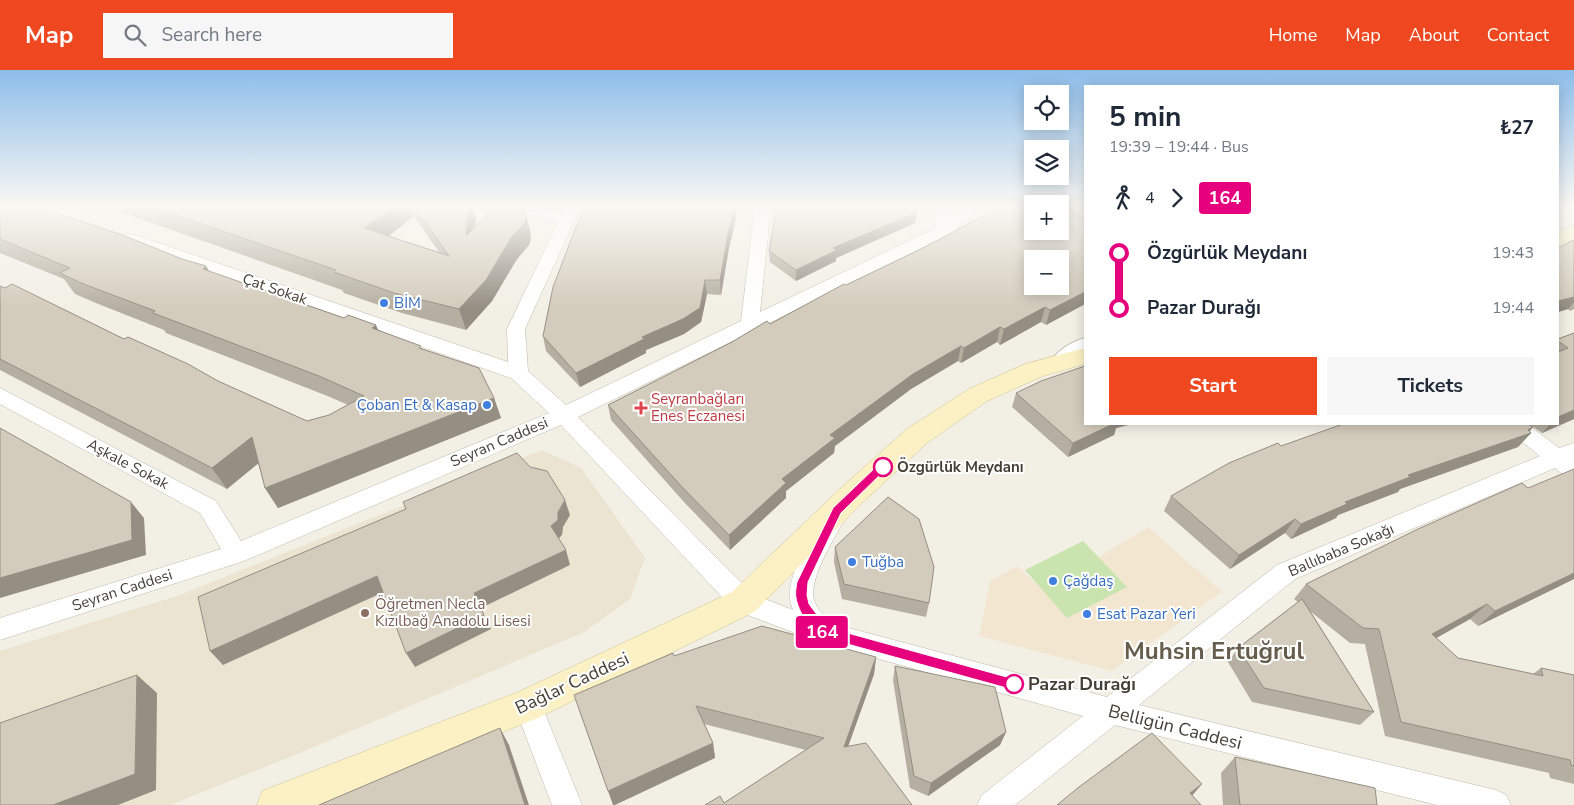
<!DOCTYPE html>
<html lang="en">
<head>
<meta charset="utf-8">
<style>
  body { margin:0; font-family:"Nunito Sans",sans-serif; background:#f6f6f7; color:#1f2937; height:100vh; display:flex; flex-direction:column; font-size:19px; white-space:nowrap }
  * { box-sizing:border-box; margin:0 }
  p { font-size:16px; color:#747a83 }
  .icon { flex:none; width:28px; height:28px; fill:none; stroke:currentColor; stroke-width:2; stroke-linecap:round; stroke-linejoin:round }
  .map { position:relative; flex:1; overflow:hidden }
  .details { position:absolute; left:1084px; top:15px; width:475px; height:340px; display:flex; flex-direction:column; background:#fff; border-radius:0px; box-shadow:0 2px 12px #0003 }
  .details>* { flex:none }
  .badge { padding:0 10px; border-radius:4px; font-size:18px; line-height:32px }
  .fabs { position:absolute; left:1024px; top:15px; display:grid; gap:10px }
  .fabs a { display:grid; place-items:center; width:45px; height:45px; border-radius:0px; background:#fff; box-shadow:0 2px 12px #0003; font-size:25px }
  .map>.badge { position:absolute; translate:-50% -50%; box-shadow:0 0 0 2px #fff }
  .legs { display:flex; align-items:center; gap:8px; height:55px; padding:0 25px; font-size:16px }
  .legs p { margin-inline-start:auto }
  .summary { display:flex; align-items:center; justify-content:space-between; height:85px; padding:0 25px }
  h1 { font-size:28px; font-weight:700; line-height:38px }
  .button { display:flex; gap:10px; margin-top:auto; padding:10px 25px }
  .button a { flex:1; height:58px; border-radius:0px; background:#ef471f; color:#fff; font-size:20px; font-weight:700; line-height:58px; text-align:center }
  .button a+a { background:#f6f6f7; color:#1f2937 }
  ul { padding:0 25px; list-style:none }
  li { display:flex; align-items:center; gap:18px; height:55px; font-size:19px }
  li i { display:grid; place-items:center; width:8px; height:100%; margin:0 6px; background:currentColor }
  li i::after { content:''; width:12px; height:12px; margin:-6px; border:4px solid; border-radius:50%; background:#fff }
  li p { margin-inline-start:auto }
  li:first-child i { background:linear-gradient(#0000 50%,currentColor 0) }
  li:last-child i { background:linear-gradient(currentColor 50%,#0000 0) }
  header { display:flex; align-items:center; gap:30px; box-sizing:border-box; height:70px; padding:0 25px; background:#ef471f; color:#fff }
  header strong { font-size:24px }
  nav { display:flex; gap:28px; margin-inline-start:auto; font-size:18px }
  .search { width:350px; height:45px; background:#f6f6f7; display:flex; align-items:center; gap:12px; box-sizing:border-box; padding:0 18px; border-radius:0px; color:#747a83; font-size:19px }
  .map>svg:first-child { display:block }
  .commercial { fill:#f3e6d1 }
  .education { fill:#eae4d0 }
  .green { fill:#cae4b0 }
  .lines { fill:none; stroke-linecap:round; stroke-linejoin:round }
  .minor-casing { stroke:#c0b9ab; stroke-width:1 }
  .tertiary-casing { stroke:#c0b9ab; stroke-width:2 }
  .secondary-casing { stroke:#d0c397; stroke-width:1 }
  .minor { fill:#fff; fill-rule:evenodd }
  .tertiary { fill:#fff; fill-rule:evenodd }
  .secondary { fill:#fcf1c5; fill-rule:evenodd }
  .wall { fill:#b5afa1; fill-rule:evenodd }
  .shaded-wall { fill:#948e83 }
  .building { fill:#d3cbbb; stroke:#948e83; fill-rule:evenodd }
  .line-1 { fill:#e6007e; stroke:#fff }
  .shop-dot { fill:#3f7fe0; stroke:#fff; stroke-width:2 }
  .health-dot { fill:#e0444e; stroke:#fff; stroke-width:2 }
  .stop-1-dot { fill:#fff; stroke:#e6007e; stroke-width:2.5 }
  .education-dot { fill:#8d6e63; stroke:#fff; stroke-width:2 }
  .labels { text-anchor:middle; dominant-baseline:central; stroke-width:4; stroke-linejoin:round; paint-order:stroke }
  .street-label { font-size:15px; fill:#443f35; stroke:#fff }
  .shop-label { font-size:15px; fill:#366cbe; stroke:#fff; text-anchor:start }
  .health-label { font-size:15px; fill:#be3a42; stroke:#fff; text-anchor:start }
  .stop-label { font-size:15px; font-weight:bold; fill:#443f35; stroke:#fff; text-anchor:start }
  .education-label { font-size:15px; fill:#785e54; stroke:#fff; text-anchor:start }
  .near-street-label { font-size:18px; fill:#443f35; stroke:#fff }
  .near-stop-label { font-size:18px; font-weight:bold; fill:#443f35; stroke:#fff; text-anchor:start }
  .near-district-label { font-size:24px; font-weight:bold; fill:#665d4d; stroke:#fff }
</style>
</head>
<body>
<header>
<strong>Map</strong>
<div class="search"><svg class="icon" aria-label="search" viewBox="0 0 24 24"><circle cx="10" cy="10" r="6"/><path d="M15 15l6 6"/></svg>Search here</div>
<nav><a>Home</a><a>Map</a><a>About</a><a>Contact</a></nav>
</header>
<div class="map">
<svg width="1574" height="735" viewBox="0 0 1574 735">
  <rect width="100%" height="100%" fill="#f2efe5"/>
  <path class="commercial" d="M1148,457L1222,522L1112,601L979,566L990,511L1017,496L1044,521Z"/>
  <path class="education" d="M542,380L581,398L645,488L630,529L584,562L295,685L170,735H0V581L180,525Z"/>
  <path class="green" d="M1083,471L1127,517L1067,548L1025,500Z"/>
  <g class="lines">
    <defs>
      <path id="minor" d="M24,136H48L82,148L84,151L82,154H70L26,139Z
        M506,136H534L562,143L565,136H581L525,259L528,301L566,335L741,251L755,136H771L760,242L936,158L935,136H951L952,146L965,136H983L950,164L578,347L752,524L793,540C780,512 811,469 824,444L832,441L840,444L844,450C834,470 808,509 814,530C817,539 825,546 830,553L1107,627L1277,495L1540,386L1506,359L1503,354H1527L1559,378L1574,373V409L1566,407L1555,398L1295,509L1139,635L1496,720L1506,725L1511,735H1437L1115,655L1015,735H977L982,725L1083,646L822,573L734,540L561,355L244,491L0,570V548L221,479L200,443L0,334V318L216,431L241,471L549,343L511,308L123,173L121,169L123,165H135L508,292L507,259L558,152L508,139Z
        M528,622L538,626L582,735H552L514,635L518,626Z"/>
      <path id="tertiary" d="M1085,268V287C1075,294 1068,299 1055,296L1052,290C1059,279 1073,271 1085,268Z"/>
      <path id="secondary" d="M1574,155V169L1558,175V161Z
        M1085,278V294L1043,306L987,331L927,373L861,434L754,542L540,647L323,735H257L262,721L516,623L732,522L841,418L907,359L969,319L1025,294Z"/>
    </defs>
    <use href="#minor" class="minor-casing"/>
    <use href="#tertiary" class="tertiary-casing"/>
    <use href="#secondary" class="secondary-casing"/>
    <use href="#minor" class="minor"/>
    <use href="#tertiary" class="tertiary"/>
    <use href="#secondary" class="secondary"/>
  </g>
  <path class="wall" d="M0,136L206,196L209,201L379,260L423,279L494,328L501,348L278,438L265,418L258,393L227,419L0,300V216L124,269L307,351L329,345L348,335L330,327L166,263L164,260L96,233L75,224L64,209L0,183Z
    M104,136H472L476,148L475,157L525,141L530,161L531,168L529,175L517,189L492,231L466,260L402,243L344,223L342,220ZM414,146L439,182L389,166Z
    M1060,136H1085V234L1046,255L1041,252L1000,275L997,272L961,293L958,291L911,319L835,376L834,383L786,421V428L730,480L684,432L611,350L608,335L770,254L846,215Z
    M736,148L729,178L721,225L707,224L701,252L684,264L646,280V283L580,317L546,281L543,266Z
    M915,153L836,188V191L796,211L770,192L769,181Z
    M1574,170V239L1570,241L1568,239L1558,242V178Z
    M1574,263V349L1542,363L1529,354H1558V269Z
    M1016,323L1085,354H1132L1116,358L1114,365L1068,387L1012,337Z
    M1533,357L1530,361L1531,363L1518,377L1400,419L1398,422L1338,445L1336,448L1291,469L1285,463L1230,499L1164,441L1171,426L1281,376Z
    M835,477L929,533L926,547L842,529L834,492Z
    M1574,509L1478,556L1470,549L1436,568L1458,588L1533,604L1541,598L1574,605V714L1550,708L1549,703L1385,666L1365,574L1350,573L1311,542L1374,642L1360,655L1252,632L1228,592L1238,578L1298,532L1294,529L1306,514Z
    M674,586L876,587L874,604L848,677L724,733L806,680L704,654L713,673L715,688Z
    M895,596L1006,662L1000,675L928,726L910,718L893,610Z
    M1235,687L1377,735H1223L1221,703Z"/>
  <path class="shaded-wall" d="M394,136H410L414,146L373,178L364,158Z
    M469,136H472L476,148L472,186L466,166Z
    M735,136L736,148L729,178L721,225L720,210L728,164Z
    M525,141L530,161L531,168L529,175L517,189L492,231L466,260L459,239L511,168Z
    M917,142L915,153L836,188V191L796,211V200L833,178Z
    M206,196L218,216L203,199Z
    M705,210L707,224L701,252L684,264L646,280V283L580,317L576,303Z
    M1085,222V234L1046,255L1050,240Z
    M1574,227V232L1568,239L1558,242V231Z
    M1045,237L1041,252L1000,275L1004,259Z
    M376,255L385,275L372,258Z
    M1000,257L997,272L961,293L964,278Z
    M961,276L958,291L911,319L835,376L834,383L786,421V428L730,480L729,465L782,409L830,365L913,304Z
    M494,328L501,348L278,438L265,418Z
    M1574,340V349L1542,363L1550,354H1558V347Z
    M1111,354H1132L1116,358L1114,365L1068,387L1073,373Z
    M1533,357L1527,364L1531,363L1518,377L1400,419L1398,422L1338,445L1336,448L1291,469L1301,454L1345,432L1408,405Z
    M252,367L265,388L227,419L212,398Z
    M565,430L570,445L563,457L562,465L556,471L551,456Z
    M131,432L144,448L146,485L0,528V508Z
    M1295,449L1285,463L1230,499L1239,485Z
    M566,480L570,495L481,538L474,523Z
    M1574,503V509L1478,556L1495,541Z
    M377,506L386,521L223,595L210,581Z
    M1487,534L1470,549L1417,579L1432,564Z
    M484,545L491,559L415,597L406,583Z
    M876,587L874,604L842,693L844,677Z
    M137,605L157,623L156,720L118,735H53Z
    M500,658L509,675L529,735H525Z
    M1006,662L1000,675L928,726L931,713Z
    M713,673L715,688L615,735H613L608,721Z
    M1202,714L1191,727L1190,723Z"/>
  <path class="building" d="M0,136H30L48,143L51,141L125,166L182,189L206,196L203,199L344,248L348,245L376,255L372,258L421,276L419,278L479,298L494,328L265,418L252,367L212,398L0,289V216L5,218L12,214L124,269L128,267L188,294L218,311L307,351L329,345L364,326L319,306L153,243L155,241L81,213L60,203L70,198L0,169Z
    M149,136H394L364,158L449,186L414,136H469L466,166L496,136H519L525,141L526,148L524,154L511,168L486,210L459,239L394,223L334,202L336,200Z
    M586,136H735L728,164L720,210H705L700,238L683,249L642,267L644,269L576,303L543,266L553,217L576,157Z
    M777,136H917V142L833,178L837,180L796,200L769,181Z
    M1002,136H1032V161H1060V136H1063L1062,141L1085,150V222L1050,240L1045,237L1004,259L1000,257L964,278L961,276L913,304L830,365L835,368L782,409L786,413L729,465L682,417L608,335L732,272L767,251L770,254L844,214L846,215L921,179ZM1032,189H1060V216H1032Z
    M1574,170V227L1558,231V178Z
    M1574,263V340L1558,347V282L1568,278L1558,271V269Z
    M1085,296V354H1113L1073,373L1016,323L1041,311Z
    M1343,354H1528L1533,357L1528,360L1531,363L1408,405L1410,407L1345,432L1347,434L1301,454L1295,449L1239,485L1171,426L1229,393L1278,373L1281,376Z
    M0,358L131,432L132,470L0,508Z
    M517,383L530,397L547,401L565,430L558,442V450L551,456L566,480L474,523L484,545L406,583L377,506L210,581L198,527L406,439L403,432Z
    M1574,399V503L1495,541L1487,534L1432,564L1458,588L1543,606L1541,598L1574,605V696L1571,695L1570,690L1401,652L1379,559L1363,558L1306,514L1418,459L1522,413L1528,418Z
    M888,427L919,449L934,497L929,533L844,514L835,477Z
    M1302,529L1374,642L1264,618L1238,578Z
    M762,556L876,587L844,677L866,673L912,735H705L720,726L724,733L824,668L696,636L713,673L608,721L574,625L673,583L674,586Z
    M895,596L995,617L1006,662L931,713L914,706Z
    M137,605L135,704L53,735H0V653Z
    M500,658L525,735H319Z
    M1152,663L1202,714L1190,723L1201,735H1057L1079,717Z
    M1235,687L1375,718L1377,735H1240Z"/>
  <linearGradient id="sky" x2="0" y2="1"><stop stop-color="#8dbdea"/><stop offset="0.57" stop-color="#f9f8f3"/><stop offset="1" stop-color="#f9f8f3" stop-opacity="0"/></linearGradient>
  <rect width="1574" height="239" fill="url(#sky)"/>
  <path class="line-1" d="M883,393L888,397L886,399L841,443L808,512L807,525L809,534L826,557L1014,609L1018,610L1020,614L1018,618L1014,620L822,567C810,562 798,540 796,528C795,523 796,517 797,512L833,438L879,394Z"/>
  <g class="shop-dot">
    <circle cx="384" cy="233" r="5"/>
    <circle cx="487" cy="335" r="5"/>
    <circle cx="852" cy="492" r="5"/>
    <circle cx="1053" cy="511" r="5"/>
    <circle cx="1087" cy="544" r="5"/>
  </g>
  <path class="health-dot" d="M638.5 330.5h5v5h5v5h-5v5h-5v-5h-5v-5h5z"/>
  <g class="stop-1-dot">
    <circle cx="883" cy="397" r="9"/>
    <circle cx="1014" cy="614" r="9"/>
  </g>
  <circle class="education-dot" cx="365" cy="543" r="5"/>
  <g class="labels">
    <g class="street-label">
      <text transform="translate(275 219) rotate(19)">Çat Sokak</text>
      <text transform="translate(499 372) rotate(-23)">Seyran Caddesi</text>
      <text transform="translate(128 394) rotate(28)">Aşkale Sokak</text>
      <text transform="translate(1341 480) rotate(-23)">Ballıbaba Sokağı</text>
      <text transform="translate(122 520) rotate(-18)">Seyran Caddesi</text>
    </g>
    <g class="shop-label">
      <text x="394" y="233">BİM</text>
      <text x="477" y="335" text-anchor="end">Çoban Et &amp; Kasap</text>
      <text x="862" y="492">Tuğba</text>
      <text x="1063" y="511">Çağdaş</text>
      <text x="1097" y="544">Esat Pazar Yeri</text>
    </g>
    <g class="health-label">
      <text x="651" y="329">Seyranbağları<tspan x="651" dy="17">Enes Eczanesi</tspan></text>
    </g>
    <g class="stop-label">
      <text x="897" y="397">Özgürlük Meydanı</text>
    </g>
    <g class="education-label">
      <text x="375" y="534">Öğretmen Necla<tspan x="375" dy="17">Kızılbağ Anadolu Lisesi</tspan></text>
    </g>
    <g class="near-street-label">
      <text transform="translate(572 613) rotate(-25)">Bağlar Caddesi</text>
      <text transform="translate(1175 657) rotate(14)">Belligün Caddesi</text>
    </g>
    <g class="near-stop-label">
      <text x="1028" y="614">Pazar Durağı</text>
    </g>
    <g class="near-district-label">
      <text x="1214" y="581">Muhsin Ertuğrul</text>
    </g>
  </g>
</svg>
<div class="fabs">
<a><svg class="icon" aria-label="locate" viewBox="0 0 24 24"><circle cx="12" cy="12" r="6"/><path d="M12 2v4M12 18v4M2 12h4M18 12h4"/></svg></a>
<a><svg class="icon" aria-label="layers" viewBox="0 0 24 24"><path d="M12 4l9 5-9 5-9-5zM3 14l9 5 9-5"/></svg></a>
<a>+</a>
<a>−</a>
</div>
<b class="badge" style="left:822px;top:562px;background:#e6007e;color:#fff">164</b>
<section class="details">
<div class="summary"><div><h1>5 min</h1><p>19:39 – 19:44 · Bus</p></div><b>₺27</b></div>
<div class="legs"><svg class="icon" aria-label="walk" viewBox="0 0 24 24"><circle cx="13" cy="4" r="2"/><path d="M13 8l-2 6 4 7M11 14l-3 7M7 12l3-4h3l4 4"/></svg>4<svg class="icon" aria-label="forward" viewBox="0 0 24 24"><path d="M9 5l7 7-7 7"/></svg><b class="badge" style="background:#e6007e;color:#fff">164</b></div>
<ul>
<li><i style="color:#e6007e"></i><b>Özgürlük Meydanı</b><p>19:43</p></li>
<li><i style="color:#e6007e"></i><b>Pazar Durağı</b><p>19:44</p></li>
</ul>
<div class="button"><a>Start</a><a>Tickets</a></div>
</section>
</div>
</body>
</html>
